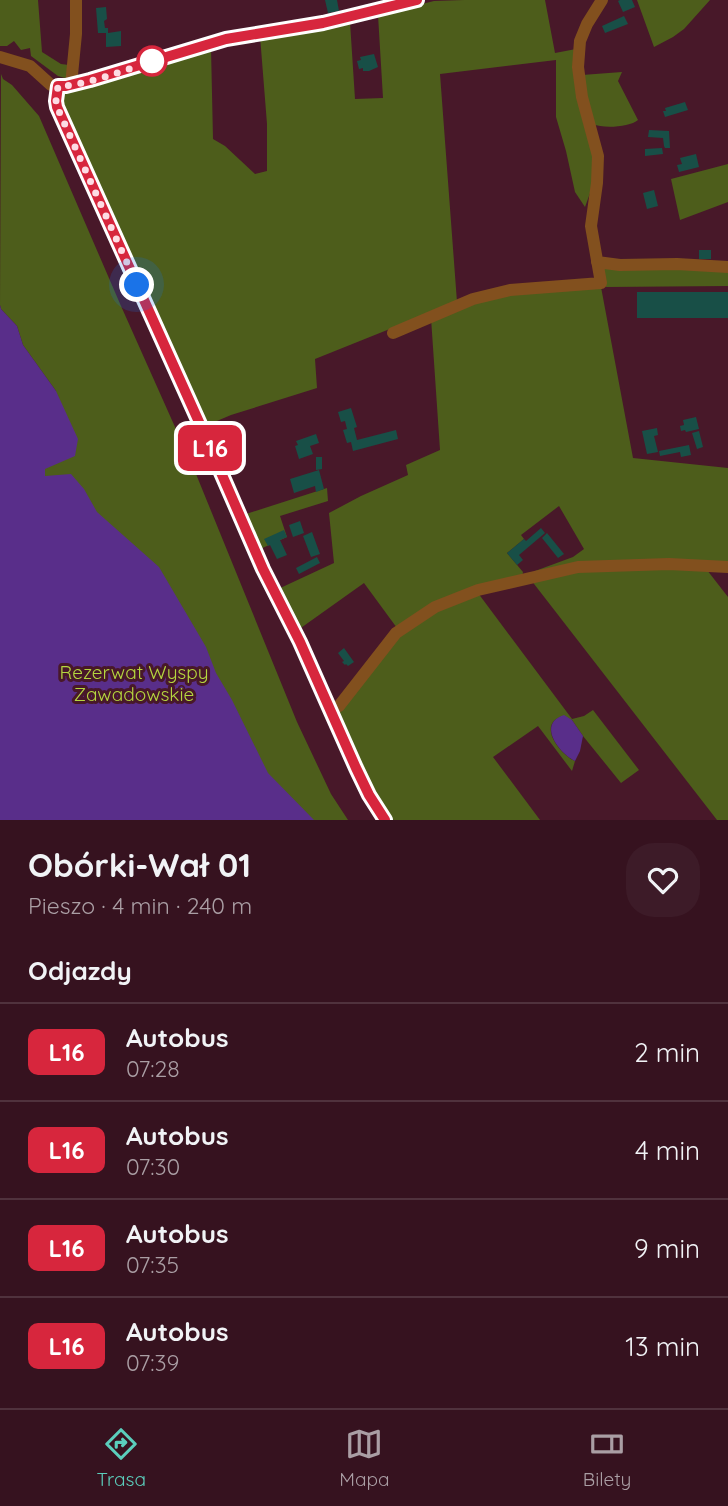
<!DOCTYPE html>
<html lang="pl">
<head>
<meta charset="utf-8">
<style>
  body { margin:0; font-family:Quicksand,sans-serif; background:#3d1b28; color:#f1f3f6; height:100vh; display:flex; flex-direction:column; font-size:26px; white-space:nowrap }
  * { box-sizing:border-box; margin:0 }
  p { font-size:23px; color:#aa9ea4 }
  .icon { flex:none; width:38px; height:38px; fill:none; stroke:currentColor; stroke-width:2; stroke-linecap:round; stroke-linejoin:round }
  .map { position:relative; height:820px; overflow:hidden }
  .panel { display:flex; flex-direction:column; background:#36121f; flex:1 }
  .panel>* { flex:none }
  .badge { padding:0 14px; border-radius:10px; font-size:24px; line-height:46px }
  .you { position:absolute; width:35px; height:35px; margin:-18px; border:5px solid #fff; border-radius:50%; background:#1a73e8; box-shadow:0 0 0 10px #1a73e833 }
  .map>.badge { position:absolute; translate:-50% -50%; box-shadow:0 0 0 4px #fff }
  h2 { padding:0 28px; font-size:26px; line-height:63px }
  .round { display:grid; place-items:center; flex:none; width:74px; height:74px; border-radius:28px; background:#3d1b28 }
  .headline { display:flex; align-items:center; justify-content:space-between; height:119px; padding:0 28px }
  h1 { font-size:33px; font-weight:700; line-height:52px }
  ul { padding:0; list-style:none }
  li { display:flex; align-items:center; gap:21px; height:98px; padding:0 28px; border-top:2px solid #50323d }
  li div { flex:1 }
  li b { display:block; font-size:26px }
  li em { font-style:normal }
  li .badge { min-width:77px; font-weight:700; text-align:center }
  .tabs { display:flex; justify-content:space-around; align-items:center; height:98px; border-top:2px solid #50323d; background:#36121f; font-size:19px; color:#aa9ea4 }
  .tabs a { display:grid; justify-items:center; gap:4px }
  .tabs .active { color:#5bcebc }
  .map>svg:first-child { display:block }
  .green { fill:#4d5d1b }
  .water { fill:#592e8a }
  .building { fill:#184f47 }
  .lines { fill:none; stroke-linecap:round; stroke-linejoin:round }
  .minor { stroke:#82501e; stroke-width:12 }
  .line-casing { stroke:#fff; stroke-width:16 }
  .line { stroke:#d7263d; stroke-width:10 }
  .walk { stroke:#fddce4; stroke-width:7; stroke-dasharray:0 12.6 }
  .stop-dot { fill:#fff; stroke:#d7263d; stroke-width:3.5 }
  .labels { text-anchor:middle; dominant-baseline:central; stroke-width:6; stroke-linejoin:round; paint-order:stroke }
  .park-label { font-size:19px; fill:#b5d73f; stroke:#481829 }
</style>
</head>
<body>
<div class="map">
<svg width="728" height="820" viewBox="0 0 728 820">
  <rect width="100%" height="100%" fill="#481829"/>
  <path class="green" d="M0,0H38L42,52L61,64L69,65L68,79L58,76L31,56L30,48L21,50L14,41L7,46H0Z
    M464,0H545L555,53L576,49L596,159L593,185L585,207L575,192L566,151L556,117V60L440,74L457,302L315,359L317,388L231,415L205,426L100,185L63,105V96L67,92L211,48L213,139L225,146L255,174L267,171V124L260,36L350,22L355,99L383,98L378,15L434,1Z
    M637,0H710L684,29L673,37L654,47Z
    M1,66V74L3,79L12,85L39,116L121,306L196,474L297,722L331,794L348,820H0V479L56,391L23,345L17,326L1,309L0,305Z
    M622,72L618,81L638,120C630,127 603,129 593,124L582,75Z
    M728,164V202L680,220L671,179Z
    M602,266L728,270V286L606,287Z
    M601,287L633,458L728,468V564L535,571L573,557L584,549L559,506L521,535L524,539L507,553L523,572L522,577L397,628L364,583L298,630L276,590L334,563L329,513L361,496L408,475L406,465L440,450L431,318L494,296Z
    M327,488L328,501L280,516L287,537L258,550L243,515Z
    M583,569L707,570L728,597V820H717L531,580Z
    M478,593L572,719L584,716L593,710L639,770L621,783L583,736L572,720L563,716C536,724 560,754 575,761L572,771L538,726L493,757L540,820H389L385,814L336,715L402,634L436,609Z"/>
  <path class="water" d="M0,305L1,309L17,326L23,345L56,391L78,439L75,456L45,469V476L71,474L84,489L97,512L159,567L206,647L216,673L232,700L268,773L314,820H0Z
    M564,715L572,720L583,736L580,751L575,761C560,754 536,724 564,715Z"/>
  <path class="building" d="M325,0H337L339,11L328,13Z
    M620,0H632L635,7L623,12L618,1Z
    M106,7L107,19L104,21L105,28H108V33L121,31V46L106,47V33H98L96,8Z
    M624,16L628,24L605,33L602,26Z
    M374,54L378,67L369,71H363V68L359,69L357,61L361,60L360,57Z
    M685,102L688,110L665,117L663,111H666L665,108Z
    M649,130L669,131L670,148H665L664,146L663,138L648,137Z
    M662,148L663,154L645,156V149Z
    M696,154L699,167L679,172L677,165L682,164L680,158Z
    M654,190L658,206L647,209L643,193Z
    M699,250H711V259H699Z
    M637,292H728V318H637Z
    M351,408L357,427L354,428L357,440L396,430L398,439L353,451L351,442L347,443L343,430L347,429L345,421L341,422L338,412Z
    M696,417L699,429L686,432L685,430L681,431L680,426L684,425L683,420Z
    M657,428L658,435L654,436L658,452L647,454L642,431Z
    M699,431L703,447L697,449L692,433Z
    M316,434L319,443L310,446L313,454L299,459L295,446L298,445L296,441Z
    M689,445L691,455L681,457L680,452L660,456L659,451Z
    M316,457H322V469L316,470Z
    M319,470L324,489L316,492L315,486L294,493L290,479Z
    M300,521L304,533L293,537L289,525Z
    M541,528L545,533L519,555L523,560L517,565L507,553L524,539L526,541Z
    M284,530L287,537L280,540L287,555L277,559L270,545L268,546L264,539Z
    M312,532L320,554L311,557L303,536Z
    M547,533L564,554L558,558L542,538Z
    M317,557L320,563L299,574L296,568Z
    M344,648L354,662L348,666L346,664L345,665L342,662L344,661L338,653Z"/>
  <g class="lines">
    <path class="minor" d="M0,57L30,66L51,85L66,86L90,81L226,39L323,23L417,0
      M71,85L76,34V0
      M58,86L56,101L57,107L199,422L263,570L300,642L369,795L385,820
      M597,262L620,265L677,264L728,267
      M393,333L473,299L510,290L601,283L591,226L597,183L598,156L582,97L578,67L580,41L587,24L602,0
      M331,711L339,706L396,633L435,607L478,590L578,567L669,564L728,567"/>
  </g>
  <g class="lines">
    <defs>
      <path id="line" d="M385,820L369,795L356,768L300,642L263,569L199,422L57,107L56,101L58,86H66L90,80L226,39L323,23L417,0"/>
    </defs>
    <use href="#line" class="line-casing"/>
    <use href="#line" class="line"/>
    <path class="walk" d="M137,285L57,107L56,101L58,86C81,87 129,69 152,61"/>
  </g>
  <circle class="stop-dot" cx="152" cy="61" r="14"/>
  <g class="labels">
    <g class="park-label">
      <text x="134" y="672">Rezerwat Wyspy<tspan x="134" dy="22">Zawadowskie</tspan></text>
    </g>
  </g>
</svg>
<div class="you" style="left:137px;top:285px"></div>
<b class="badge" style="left:210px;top:448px;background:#d7263d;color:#fff">L16</b>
</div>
<section class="panel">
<div class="headline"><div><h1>Obórki-Wał 01</h1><p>Pieszo · 4 min · 240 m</p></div><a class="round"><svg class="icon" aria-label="heart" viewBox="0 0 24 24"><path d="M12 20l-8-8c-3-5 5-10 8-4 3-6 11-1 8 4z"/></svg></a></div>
<h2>Odjazdy</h2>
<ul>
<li><span class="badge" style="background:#d7263d;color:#fff">L16</span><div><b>Autobus</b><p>07:28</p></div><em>2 min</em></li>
<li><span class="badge" style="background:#d7263d;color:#fff">L16</span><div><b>Autobus</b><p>07:30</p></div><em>4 min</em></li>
<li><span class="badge" style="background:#d7263d;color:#fff">L16</span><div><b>Autobus</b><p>07:35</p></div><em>9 min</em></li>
<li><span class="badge" style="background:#d7263d;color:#fff">L16</span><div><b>Autobus</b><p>07:39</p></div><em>13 min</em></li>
</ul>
</section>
<nav class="tabs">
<a class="active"><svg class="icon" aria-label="directions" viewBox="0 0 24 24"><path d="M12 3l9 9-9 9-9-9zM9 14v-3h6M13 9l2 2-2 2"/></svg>Trasa</a>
<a><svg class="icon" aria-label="map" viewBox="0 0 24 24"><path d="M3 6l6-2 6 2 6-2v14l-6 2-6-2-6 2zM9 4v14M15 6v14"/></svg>Mapa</a>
<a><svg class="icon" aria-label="tickets" viewBox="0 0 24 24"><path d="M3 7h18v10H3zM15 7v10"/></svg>Bilety</a>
</nav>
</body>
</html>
